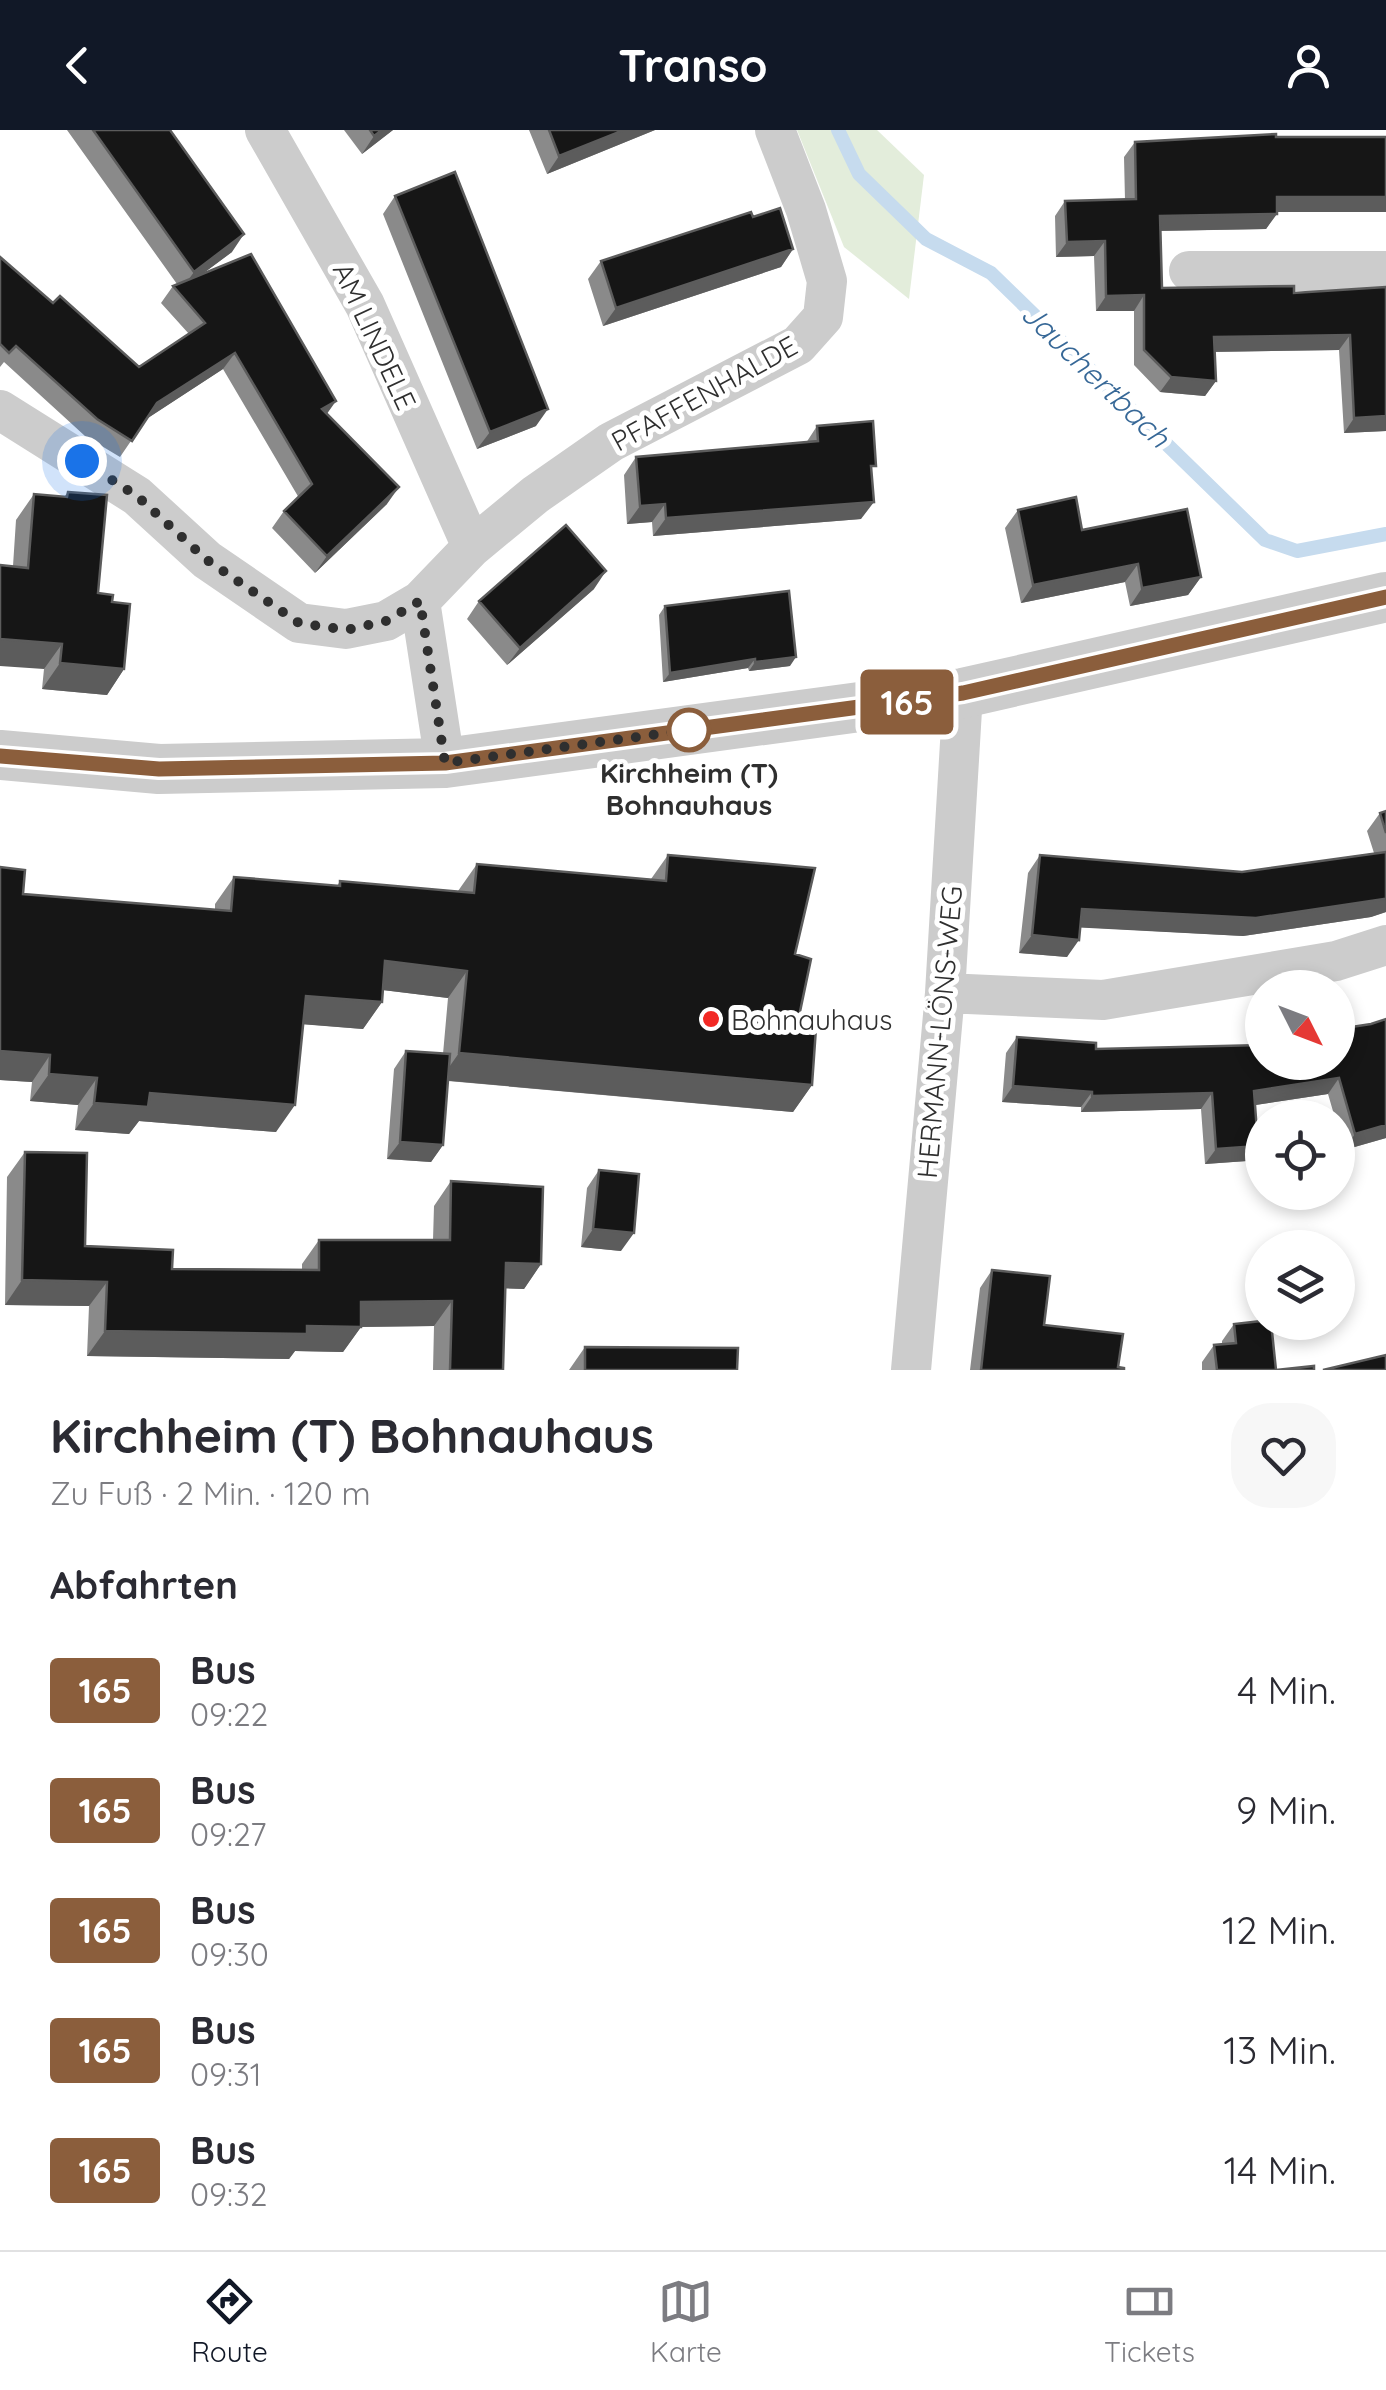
<!DOCTYPE html>
<html lang="de">
<head>
<meta charset="utf-8">
<style>
  body { margin:0; font-family:Quicksand,sans-serif; background:#f7f7f7; color:#2b2b33; height:100vh; display:flex; flex-direction:column; font-size:38px; white-space:nowrap }
  * { box-sizing:border-box; margin:0 }
  p { font-size:32px; color:#7c7c81 }
  .icon { flex:none; width:55px; height:55px; fill:none; stroke:currentColor; stroke-width:2; stroke-linecap:round; stroke-linejoin:round }
  .map { position:relative; height:1240px; overflow:hidden }
  .drawer { display:flex; flex-direction:column; background:#fff; flex:1 }
  .drawer>* { flex:none }
  .badge { padding:0 20px; border-radius:8px; font-size:35px; line-height:65px }
  .needle { width:65px; rotate:132deg }
  .controls { position:absolute; left:1245px; top:840px; display:grid; gap:20px }
  .controls a { display:grid; place-items:center; width:110px; height:110px; border-radius:50%; background:#fff; box-shadow:0 5px 15px #0003; font-size:50px }
  .you { position:absolute; width:50px; height:50px; margin:-25px; border:8px solid #fff; border-radius:50%; background:#1a73e8; box-shadow:0 0 0 15px #1a73e833 }
  .map>.badge { position:absolute; translate:-50% -50%; box-shadow:0 0 0 5px #fff }
  h2 { padding:0 50px; font-size:38px; line-height:90px }
  .round { display:grid; place-items:center; flex:none; width:105px; height:105px; border-radius:40px; background:#f7f7f7 }
  .summary { display:flex; align-items:center; justify-content:space-between; height:170px; padding:0 50px }
  h1 { font-size:48px; font-weight:800; line-height:75px }
  ul { padding:0; list-style:none }
  li { display:flex; align-items:center; gap:30px; height:120px; padding:0 50px }
  li div { flex:1 }
  li b { display:block; font-size:38px }
  li em { font-style:normal }
  li .badge { min-width:110px; font-weight:700; text-align:center }
  header { display:flex; justify-content:space-between; align-items:center; height:130px; padding:0 50px; background:#111827; color:#fff; font-size:45px; font-weight:800 }
  .menu { display:flex; justify-content:space-around; align-items:center; height:140px; border-top:2px solid #e1e1e2; background:#fff; font-size:28px; color:#7c7c81 }
  .menu a { display:grid; justify-items:center; gap:5px }
  .menu .active { color:#111827 }
  .map>svg:first-child { display:block }
  .green { fill:#e3eddb }
  .lines { fill:none; stroke-linecap:round; stroke-linejoin:round }
  .stream { stroke:#c6dbee; stroke-width:14 }
  .minor { stroke:#ccc; stroke-width:40 }
  .tertiary { stroke:#ccc; stroke-width:50 }
  .wall { fill:#8a8a8a }
  .shaded-wall { fill:#5c5c5c }
  .building { fill:#161616; stroke:#5c5c5c; stroke-width:2.5 }
  .line-casing { stroke:#fff; stroke-width:22 }
  .line { stroke:#8b5e3c; stroke-width:15 }
  .walk { stroke:#2f2f2f; stroke-width:10; stroke-dasharray:0 18 }
  .stop-dot { fill:#fff; stroke:#8b5e3c; stroke-width:5 }
  .poi-dot { fill:#f22925; stroke:#fff; stroke-width:4 }
  .labels { text-anchor:middle; dominant-baseline:central; stroke-width:10; stroke-linejoin:round; paint-order:stroke }
  .street-label { font-size:28px; fill:#2f2f2f; stroke:#fff }
  .stop-label { font-size:28px; font-weight:bold; fill:#2f2f2f; stroke:#fff }
  .poi-label { font-size:28px; fill:#2f2f2f; stroke:#fff; text-anchor:start }
  .water-label { font-size:30px; font-style:italic; fill:#376897; stroke:#fff }
</style>
</head>
<body>
<header><svg class="icon" aria-label="back" viewBox="0 0 24 24"><path d="M15 5l-7 7 7 7"/></svg>Transo<svg class="icon" aria-label="person" viewBox="0 0 24 24"><circle cx="12" cy="8" r="4"/><path d="M4 21q1-7 8-7t8 7"/></svg></header>
<div class="map">
<svg width="1386" height="1240" viewBox="0 0 1386 1240">
  <rect width="100%" height="100%" fill="#fff"/>
  <path class="green" d="M797,0H877L924,45L909,169L844,117Z"/>
  <g class="lines">
    <path class="stream" d="M838,0L859,44L926,109L991,143L1265,410L1297,421L1386,404"/>
    <path class="minor" d="M265,0L365,175L472,417
      M1189,141H1386
      M0,280L137,366L207,430L299,493L346,499L386,491L420,471L472,417L535,365L611,312L798,215L823,187L827,151L806,80L775,0
      M420,471L445,633
      M945,863L1103,870L1336,831L1386,815
      M911,1240L945,863L963,563"/>
    <path class="tertiary" d="M0,625L159,639L445,633L963,563L1386,467"/>
  </g>
  <path class="wall" d="M67,0H170L232,122L202,144L327,284L387,374L315,443L272,398L284,381L299,368L223,239L146,289L120,327L85,306L4,232L0,237V127L53,173L139,237L189,204L161,173L173,156L177,154Z
    M344,0H393L362,24Z
    M529,0H655L547,44Z
    M1135,12L1277,82L1266,99L1161,101L1162,158L1294,163L1386,157V301L1344,303L1339,220L1214,222L1216,251L1205,266L1160,262L1134,235V181H1096L1094,126L1056,127L1055,86L1065,71L1125,70L1124,27Z
    M395,66L536,296L477,319L383,84Z
    M753,87L793,119L781,137L603,196L588,149L601,131Z
    M817,296L871,343L861,389L653,406L652,392L627,394L624,345L636,327L806,313Z
    M68,362L98,463L112,472L124,539L107,565L42,559L44,539L13,436L16,390L34,364L64,367Z
    M1018,380L1082,400L1201,447L1188,465L1130,476L1125,452L1021,473L1005,398Z
    M594,459L507,535L467,489L479,471Z
    M665,476L790,536L749,541L748,538L663,552L659,485Z
    M1386,681V782L1371,787L1243,806L1080,797L1067,827L1019,823L1028,743L1040,725L1242,742L1374,723L1367,701L1380,683Z
    M668,725L795,824L797,896L812,955L793,982L448,951L443,1015L431,1032L387,1029L394,939L406,921L443,924L448,868L383,860L382,872L363,899L303,894L276,1002L139,991L129,1004L75,1000L78,975L30,971L32,952L0,950V737L23,764L215,780V774L234,747L337,756L340,751L458,761L477,734L651,749Z
    M1017,907L1096,919L1261,915L1262,912V932H1338L1386,1008L1344,1020L1338,997V988H1335L1328,964L1255,975L1258,1016L1247,1031L1205,1034L1201,979L1081,982V977L1002,972L1006,923Z
    M25,1022L85,1116L172,1139L302,1140V1134L319,1110H433L434,1076L451,1051L541,1134L524,1159L505,1158L503,1240H433L434,1196L361,1197L343,1222L295,1221L289,1229L87,1226L89,1176L5,1175L7,1047Z
    M599,1040L621,1121L581,1117L587,1058Z
    M992,1140L1044,1195L1124,1240H970L980,1158Z
    M1234,1194L1276,1240H1202V1232L1214,1215L1222,1214V1211Z
    M585,1217L737,1240H569Z"/>
  <path class="shaded-wall" d="M382,0H393L362,24L374,6Z
    M624,0H655L547,44L559,26Z
    M1277,67H1386V82H1266Z
    M1277,84L1266,99L1150,101L1160,86Z
    M244,104L232,122L181,160L194,142Z
    M1105,111L1094,126L1056,127L1067,112Z
    M793,119L781,137L603,196L616,178Z
    M1144,165L1134,181H1096L1106,166Z
    M1350,205L1339,220L1203,222L1214,207Z
    M235,223L223,239L145,290L157,273Z
    M1171,247L1216,251L1205,266L1160,262Z
    M336,271L324,288L322,279Z
    M548,279L536,296L477,319L490,302Z
    M1386,286V301L1344,303L1354,288Z
    M399,357L387,374L315,443L327,426Z
    M874,372L861,389L653,406L666,388Z
    M665,374L652,392L627,394L640,376Z
    M1138,434L1125,452L1021,473L1033,455Z
    M606,441L594,459L507,535L520,518Z
    M1201,447L1188,465L1130,476L1142,458Z
    M0,509L62,514L44,539L0,536Z
    M796,527L790,536L749,541L755,532Z
    M755,529L748,538L663,552L670,543Z
    M60,533L124,539L107,565L42,559Z
    M1386,768V782L1371,787L1243,806L1070,797L1082,779Z
    M1032,805L1079,810L1067,827L1019,823Z
    M385,831L467,841L448,868L366,858Z
    M306,866L382,872L363,899L287,893Z
    M0,921L50,925L32,952L0,950Z
    M459,923L812,955L793,982L440,950Z
    M49,944L97,948L78,975L30,971Z
    M1339,948L1328,964L1243,977L1254,961Z
    M1013,956L1092,962L1081,977L1002,972Z
    M150,963L295,975L276,1002L139,991L129,1004L75,1000L94,973Z
    M1212,963L1201,979L1081,982L1092,966Z
    M1386,995V1008L1344,1020L1355,1004Z
    M400,1012L443,1015L431,1032L387,1029Z
    M1258,1016L1247,1031L1205,1034L1216,1019Z
    M593,1099L634,1103L621,1121L581,1117Z
    M506,1133L541,1134L524,1159L489,1158Z
    M22,1150L107,1152L89,1176L5,1175Z
    M452,1171L434,1196L357,1197H361L343,1222L295,1221L289,1229L87,1226L105,1201L307,1196L361,1172Z"/>
  <path class="building" d="M93,0H170L244,104L194,142Z
    M370,0H382L374,6Z
    M549,0H624L559,26Z
    M1276,4V7H1386V67H1277V84L1160,86L1162,158L1294,156V163L1386,157V286L1354,288L1350,205L1214,207L1216,251L1171,247L1144,220V165L1106,166L1105,111L1067,112L1065,71L1136,69L1135,12Z
    M455,42L548,279L490,302L395,66Z
    M780,78L793,119L616,178L601,131L751,82L753,87Z
    M251,124L336,271L322,279L399,357L327,426L284,381L312,354L235,223L157,273L132,311L97,289L16,216L9,223L0,214V127L53,173L60,166L139,237L205,193L173,156Z
    M873,291L876,336H871L874,372L666,388L665,374L640,376L636,327L818,311L817,296Z
    M68,362L107,365L98,463L113,465L112,472L130,474L124,539L60,533L62,514L0,509V435L28,438L34,364L67,367Z
    M1076,367L1082,400L1187,379L1201,447L1142,458L1138,434L1033,455L1018,380Z
    M566,395L606,441L520,518L479,471Z
    M789,461L796,527L755,532V529L670,543L665,476Z
    M1386,681V703L1380,683Z
    M1386,722V768L1384,769L1256,788L1082,779L1079,810L1032,805L1040,725L1242,742Z
    M668,725L815,738L795,824L811,829L797,896L816,898L812,955L459,923L467,841L385,831L382,872L306,866L295,975L150,963L148,977L94,973L97,948L49,944L50,925L0,921V737L25,740L23,764L231,781L234,747L340,756V751L474,763L477,734L666,751Z
    M1386,889V995L1355,1004L1339,948L1254,961L1258,1016L1216,1019L1212,963L1092,966V962L1013,956L1017,907L1096,913V919L1262,915V932H1338V899L1371,894Z
    M406,921L450,924L443,1015L400,1012Z
    M25,1022L87,1023L85,1116L173,1120L172,1139L319,1140V1110H450L451,1051L543,1057L541,1134L506,1133L503,1240H450L452,1171L361,1172V1197L307,1196V1204L105,1201L107,1152L22,1150Z
    M599,1040L639,1044L634,1103L593,1099Z
    M992,1140L1050,1146L1044,1195L1123,1204L1118,1237L1124,1238V1240H981Z
    M1262,1191V1192H1271L1276,1240H1217L1214,1215L1236,1213L1234,1194Z
    M585,1217L738,1218L737,1240H585Z
    M1386,1225V1240H1323Z
    M1314,1236V1240H1276Z"/>
  <g class="lines">
    <defs>
      <path id="line" d="M0,626L159,639L445,633L963,563L1386,467"/>
    </defs>
    <use href="#line" class="line-casing"/>
    <use href="#line" class="line"/>
    <path class="walk" d="M82,331L137,366L207,430L299,493L346,500L386,491L420,471L445,633L689,600"/>
  </g>
  <circle class="stop-dot" cx="689" cy="600" r="20"/>
  <circle class="poi-dot" cx="711" cy="889" r="10"/>
  <g class="labels">
    <g class="street-label">
      <text transform="translate(375 206) rotate(65)">AM LINDELE</text>
      <text transform="translate(704 263) rotate(-29)">PFAFFENHALDE</text>
      <text transform="translate(939 902) rotate(-85)">HERMANN-LÖNS-WEG</text>
    </g>
    <g class="stop-label">
      <text x="689" y="642">Kirchheim (T)<tspan x="689" dy="32">Bohnauhaus</tspan></text>
    </g>
    <g class="poi-label">
      <text x="731" y="889">Bohnauhaus</text>
    </g>
    <g class="water-label">
      <text transform="translate(1096 245) rotate(44)">Jauchertbach</text>
    </g>
  </g>
</svg>
<div class="controls">
<a><svg class="needle" viewBox="-14 -14 28 28"><path d="M0-13l5 13h-10z" fill="#e53935"/><path d="M0 13l5-13h-10z" fill="#7c7c81"/></svg></a>
<a><svg class="icon" aria-label="locate" viewBox="0 0 24 24"><circle cx="12" cy="12" r="6"/><path d="M12 2v4M12 18v4M2 12h4M18 12h4"/></svg></a>
<a><svg class="icon" aria-label="layers" viewBox="0 0 24 24"><path d="M12 4l9 5-9 5-9-5zM3 14l9 5 9-5"/></svg></a>
</div>
<div class="you" style="left:82px;top:331px"></div>
<b class="badge" style="left:907px;top:572px;background:#8b5e3c;color:#fff">165</b>
</div>
<section class="drawer">
<div class="summary"><div><h1>Kirchheim (T) Bohnauhaus</h1><p>Zu Fuß · 2 Min. · 120 m</p></div><a class="round"><svg class="icon" aria-label="heart" viewBox="0 0 24 24"><path d="M12 20l-8-8c-3-5 5-10 8-4 3-6 11-1 8 4z"/></svg></a></div>
<h2>Abfahrten</h2>
<ul>
<li><span class="badge" style="background:#8b5e3c;color:#fff">165</span><div><b>Bus</b><p>09:22</p></div><em>4 Min.</em></li>
<li><span class="badge" style="background:#8b5e3c;color:#fff">165</span><div><b>Bus</b><p>09:27</p></div><em>9 Min.</em></li>
<li><span class="badge" style="background:#8b5e3c;color:#fff">165</span><div><b>Bus</b><p>09:30</p></div><em>12 Min.</em></li>
<li><span class="badge" style="background:#8b5e3c;color:#fff">165</span><div><b>Bus</b><p>09:31</p></div><em>13 Min.</em></li>
<li><span class="badge" style="background:#8b5e3c;color:#fff">165</span><div><b>Bus</b><p>09:32</p></div><em>14 Min.</em></li>
</ul>
</section>
<nav class="menu">
<a class="active"><svg class="icon" aria-label="directions" viewBox="0 0 24 24"><path d="M12 3l9 9-9 9-9-9zM9 14v-3h6M13 9l2 2-2 2"/></svg>Route</a>
<a><svg class="icon" aria-label="map" viewBox="0 0 24 24"><path d="M3 6l6-2 6 2 6-2v14l-6 2-6-2-6 2zM9 4v14M15 6v14"/></svg>Karte</a>
<a><svg class="icon" aria-label="tickets" viewBox="0 0 24 24"><path d="M3 7h18v10H3zM15 7v10"/></svg>Tickets</a>
</nav>
</body>
</html>
